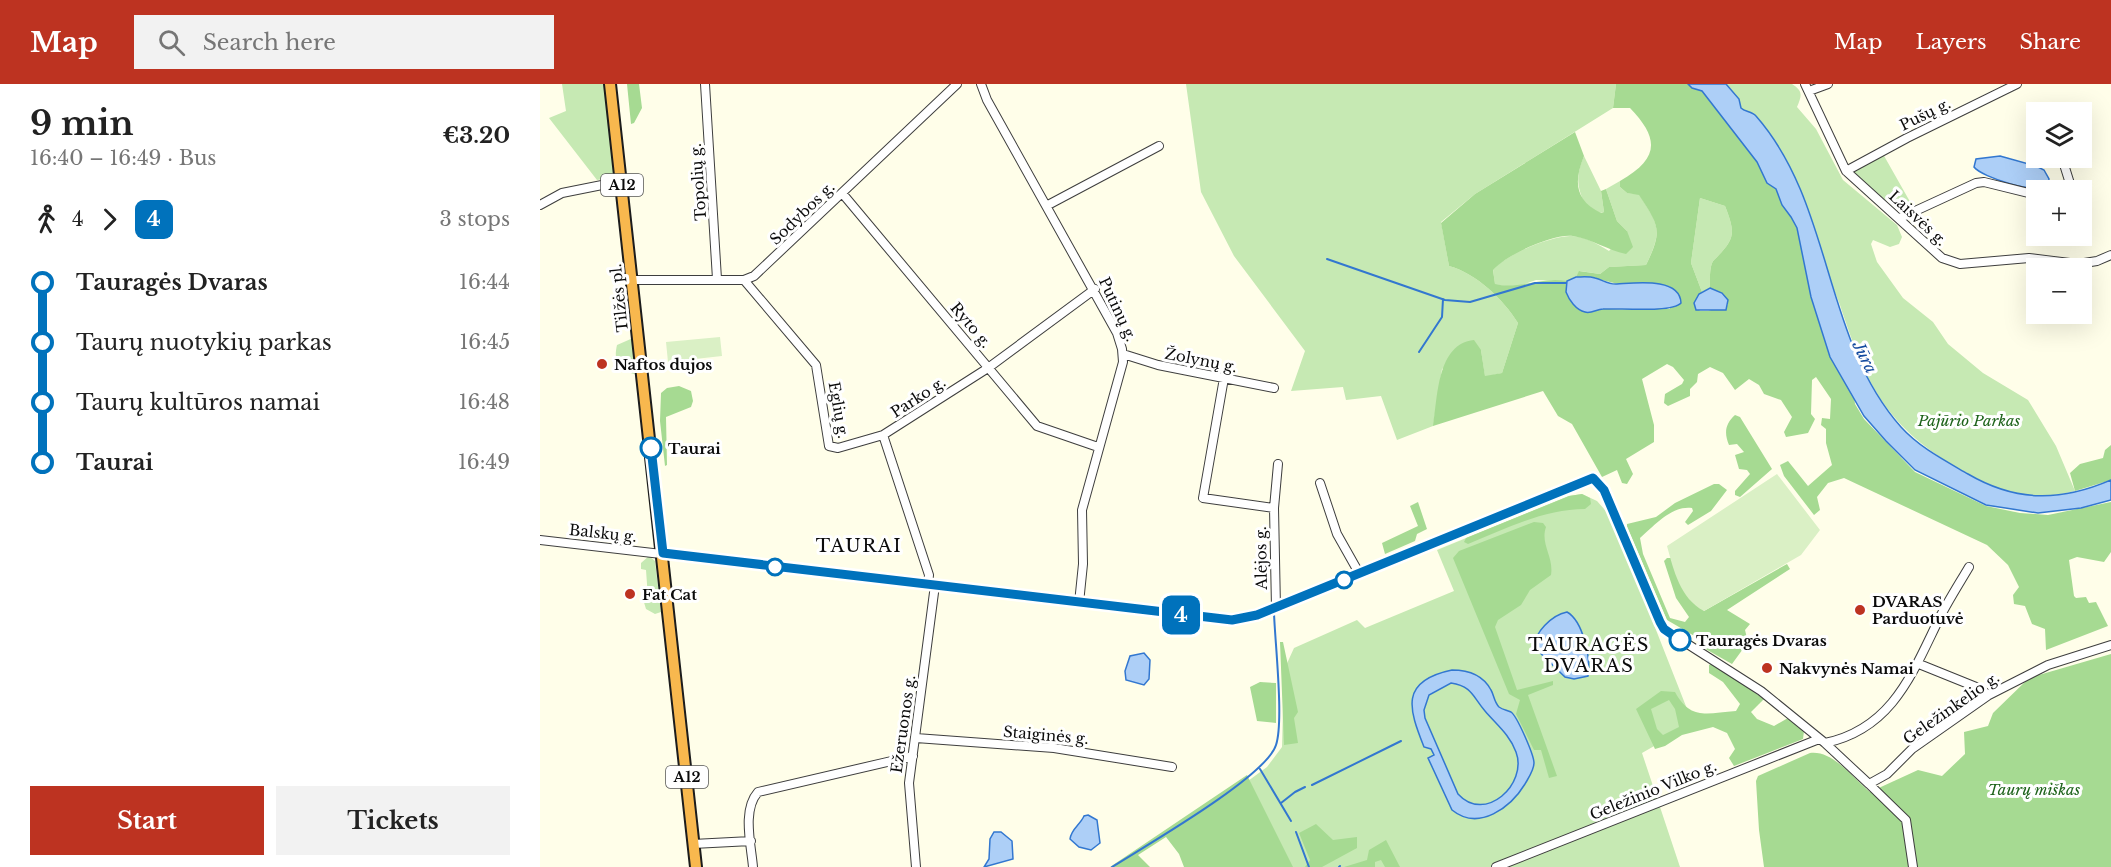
<!DOCTYPE html>
<html lang="en">
<head>
<meta charset="utf-8">
<style>
  body { margin:0; font-family:"Libre Baskerville",serif; background:#f2f2f2; color:#222; height:100vh; display:flex; flex-direction:column; font-size:22px; white-space:nowrap }
  * { box-sizing:border-box; margin:0 }
  p { font-size:20px; color:#767676 }
  .icon { flex:none; width:33px; height:33px; fill:none; stroke:currentColor; stroke-width:2; stroke-linecap:round; stroke-linejoin:round }
  .map { position:relative; flex:1; overflow:hidden }
  .details { display:flex; flex-direction:column; background:#fff; width:540px }
  .details>* { flex:none }
  .badge { padding:0 12px; border-radius:9px; font-size:21px; line-height:39px }
  .buttons { position:absolute; left:1486px; top:18px; display:grid; gap:12px }
  .buttons a { display:grid; place-items:center; width:66px; height:66px; border-radius:0px; background:#fff; box-shadow:0 6px 24px #0002; font-size:30px }
  .map>.badge { position:absolute; translate:-50% -50%; box-shadow:0 0 0 3px #fff }
  .legs { display:flex; align-items:center; gap:9px; height:66px; padding:0 30px; font-size:20px }
  .legs p { margin-inline-start:auto }
  .summary { display:flex; align-items:center; justify-content:space-between; height:102px; padding:0 30px }
  h1 { font-size:33px; font-weight:700; line-height:45px }
  .button { display:flex; gap:12px; margin-top:auto; padding:12px 30px }
  .button a { flex:1; height:69px; border-radius:0px; background:#bd3321; color:#fff; font-size:24px; font-weight:700; line-height:69px; text-align:center }
  .button a+a { background:#f2f2f2; color:#222 }
  ul { padding:0 30px; list-style:none }
  li { display:flex; align-items:center; gap:21px; height:60px; font-size:22px }
  li i { display:grid; place-items:center; width:9px; height:100%; margin:0 8px; background:currentColor }
  li i::after { content:''; width:15px; height:15px; margin:-8px; border:4px solid; border-radius:50%; background:#fff }
  li p { margin-inline-start:auto }
  li:first-child i { background:linear-gradient(#0000 50%,currentColor 0) }
  li:last-child i { background:linear-gradient(currentColor 50%,#0000 0) }
  header { display:flex; align-items:center; gap:36px; box-sizing:border-box; height:84px; padding:0 30px; background:#bd3321; color:#fff }
  header strong { font-size:28px }
  nav { display:flex; gap:33px; margin-inline-start:auto; font-size:21px }
  .search { width:420px; height:54px; background:#f2f2f2; display:flex; align-items:center; gap:15px; box-sizing:border-box; padding:0 21px; border-radius:0px; color:#767676; font-size:22px }
  main { display:flex; flex:1; min-height:0 }
  .map>svg:first-child { display:block }
  .green { fill:#c6e9b3 }
  .forest { fill:#a6da92; fill-rule:evenodd }
  .pitch { fill:#daf0c5 }
  .water { fill:#adcff7; stroke:#3277d0; stroke-width:1.5; fill-rule:evenodd }
  .lines { fill:none; stroke-linecap:round; stroke-linejoin:round }
  .stream { stroke:#3277d0; stroke-width:2 }
  .minor-casing { stroke:#3e3e3e; stroke-width:10 }
  .highway-casing { stroke:#1c1c1c; stroke-width:14 }
  .minor { stroke:#fff; stroke-width:8 }
  .highway { stroke:#f8b84e; stroke-width:10 }
  .line-1-casing { stroke:#fff; stroke-width:14 }
  .line-1 { stroke:#0072bc; stroke-width:9 }
  .poi-dot { fill:#bd3321; stroke:#fff; stroke-width:2 }
  .stop-1-dot { fill:#fff; stroke:#0072bc; stroke-width:3 }
  .labels { text-anchor:middle; dominant-baseline:central; stroke-width:6; stroke-linejoin:round; paint-order:stroke }
  .shield { fill:#fff; stroke:#545454; stroke-width:1.5 }
  .shield-label { font-size:14px; font-weight:bold; fill:#0b0b0b }
  .street-label { font-size:15px; fill:#0b0b0b; stroke:#fff }
  .poi-label { font-size:15px; font-weight:bold; fill:#0b0b0b; stroke:#fff; text-anchor:start }
  .park-label { font-size:15px; font-style:italic; fill:#1e631b; stroke:#fff }
  .stop-label { font-size:15px; font-weight:bold; fill:#0b0b0b; stroke:#fff; text-anchor:start }
  .water-label { font-size:16px; font-style:italic; fill:#134a9f; stroke:#fff }
  .quarter-label { font-size:18px; letter-spacing:1.5px; fill:#0b0b0b; stroke:#fff }
</style>
</head>
<body>
<header>
<strong>Map</strong>
<div class="search"><svg class="icon" aria-label="search" viewBox="0 0 24 24"><circle cx="10" cy="10" r="6"/><path d="M15 15l6 6"/></svg>Search here</div>
<nav><a>Map</a><a>Layers</a><a>Share</a></nav>
</header>
<main>
<section class="details">
<div class="summary"><div><h1>9 min</h1><p>16:40 – 16:49 · Bus</p></div><b>€3.20</b></div>
<div class="legs"><svg class="icon" aria-label="walk" viewBox="0 0 24 24"><circle cx="13" cy="4" r="2"/><path d="M13 8l-2 6 4 7M11 14l-3 7M7 12l3-4h3l4 4"/></svg>4<svg class="icon" aria-label="forward" viewBox="0 0 24 24"><path d="M9 5l7 7-7 7"/></svg><b class="badge" style="background:#0072bc;color:#fff">4</b><p>3 stops</p></div>
<ul>
<li><i style="color:#0072bc"></i><b>Tauragės Dvaras</b><p>16:44</p></li>
<li><i style="color:#0072bc"></i><span>Taurų nuotykių parkas</span><p>16:45</p></li>
<li><i style="color:#0072bc"></i><span>Taurų kultūros namai</span><p>16:48</p></li>
<li><i style="color:#0072bc"></i><b>Taurai</b><p>16:49</p></li>
</ul>
<div class="button"><a>Start</a><a>Tickets</a></div>
</section>
<div class="map">
<svg width="1571" height="783" viewBox="0 0 1571 783">
  <rect width="100%" height="100%" fill="#fffee9"/>
  <path class="green" d="M22,0H67L76,85L69,94L57,96L9,34L26,27Z
    M646,0H1076L1073,24L935,110L901,138L909,182C936,189 964,216 978,239L962,289L945,293L941,266L902,285L893,342L857,356L841,312L806,316L803,303L751,307L765,267L694,172L661,108Z
    M1186,0H1252C1263,7 1262,11 1257,23L1276,45L1303,96L1357,141L1362,153L1359,160L1350,163L1333,156L1331,160L1337,178L1363,214L1393,238L1408,260L1443,289L1488,316L1516,362L1535,407C1488,418 1464,410 1423,387C1347,344 1326,301 1300,221C1295,207 1288,193 1284,179C1270,127 1253,73 1216,32C1212,27 1205,28 1201,24L1199,15Z
    M1343,70L1373,123C1354,127 1326,103 1314,89V87Z
    M1044,72L1061,107L1064,128L1060,129L1046,122C1036,103 1036,90 1044,72Z
    M1080,97V103L1087,109L1099,110C1119,142 1123,145 1106,181L1069,183L1060,190L1040,187L1036,193L1027,197L996,196L976,203L955,201L953,185C968,170 1008,153 1030,152C1043,151 1058,160 1069,167L1087,147L1077,137L1066,105Z
    M1160,114L1185,122C1196,150 1195,155 1174,176C1169,181 1170,197 1170,204L1162,208L1151,179Z
    M93,254L97,288L94,290C79,287 73,278 77,261Z
    M1042,410L1057,417L1072,434L1151,635L1149,642L1102,669L1140,783H651L674,722L727,683L742,663L744,586L754,564L817,536L825,544L914,507L897,466L1029,412Z
    M109,472L115,477L121,528L115,530L106,525L103,515L108,514L106,486L101,485V479Z"/>
  <path class="forest" d="M87,0H99L102,24L94,39L91,40Z
    M1076,0H1148L1162,7L1217,78L1227,98L1236,105L1257,144L1271,212L1290,273L1314,312L1315,320L1324,335L1375,388L1446,422L1480,429L1508,431L1571,418V468L1564,478L1537,473L1529,476L1534,512L1536,514L1546,513L1549,519L1556,518L1568,542L1506,566L1505,545L1492,540L1485,522L1474,520L1473,511L1479,503L1468,481L1447,461L1304,394L1288,399L1277,413L1280,426L1274,431L1244,392L1240,381L1248,377L1268,402L1292,381L1286,359V345L1281,341L1282,334L1290,335L1291,315L1276,293L1272,296L1271,330L1275,335L1268,349L1246,353L1244,348L1252,333L1241,316L1224,310L1219,301L1209,295L1195,306L1183,289L1170,283L1158,290L1157,298L1150,305V312L1128,322L1124,319L1125,310L1142,300L1144,296L1133,283L1127,280L1102,295L1114,341V358L1086,375L1093,390L1087,400L1082,399L1077,386L1062,393L1032,340L1018,332L1003,307L893,342C898,312 897,260 934,256L941,266L945,292L962,289L978,239C964,216 936,189 909,182L901,139L935,110L1035,48L1044,72C1034,97 1034,116 1061,129L1064,128L1061,107L1066,105L1077,137L1087,147L1093,163L1086,170C1067,166 1052,155 1033,152C1014,149 966,171 953,186L955,200C980,206 1001,192 1027,197L1028,214C1041,218 1055,225 1069,225C1089,227 1110,222 1130,225V202L1078,200L1054,194L1036,193L1039,187L1060,190L1069,183L1106,181C1123,146 1119,142 1099,111L1087,109L1080,103V97C1119,75 1120,55 1090,24H1073ZM1160,114L1185,122C1196,150 1195,155 1174,176C1169,181 1170,197 1170,204L1182,209L1188,221L1168,227H1160L1154,219L1162,208L1151,179Z
    M139,302L151,307L153,317L151,323L126,333L127,381L125,382L120,337L121,309L127,304Z
    M1195,331L1200,333L1232,385L1200,413L1195,411V407L1210,390L1207,386L1199,385L1195,371L1204,368L1197,360L1189,361C1184,349 1185,340 1195,331Z
    M1571,361V396L1535,407L1530,389L1540,380L1563,374L1565,366Z
    M1174,400H1179L1187,406L1171,427L1148,441L1145,438L1153,427L1152,424C1132,421 1114,442 1100,454L1103,470L1130,534L1145,538L1149,533L1136,514L1124,477L1127,474H1131L1164,527L1247,480L1250,485L1187,526L1210,540L1205,546L1208,558L1192,580L1162,563L1163,557L1127,536L1087,443V440L1116,433L1135,419Z
    M1042,410L1050,414L1051,420L1045,425C1004,425 965,445 928,460L924,458L926,454L1029,412Z
    M878,418L887,445L877,450L875,457L845,470L842,459L878,442L870,422Z
    M994,438L1003,439L1006,443C1000,460 1014,473 1011,491L990,506L981,521L958,536L955,543L977,606L1013,597V601L988,611L1017,692L1009,694L1001,666H994L976,630L980,616L969,610L913,474L919,467Z
    M740,558H743L758,628L754,634L758,659L744,661Z
    M1571,570V783H1224L1219,746L1216,697L1218,692L1270,669C1293,666 1313,694 1330,708L1378,686L1402,692L1425,670L1424,648L1448,642L1453,629L1489,594Z
    M1172,579L1224,615L1211,628L1217,635L1234,642L1248,634L1264,647L1263,655L1194,682L1189,674L1195,665L1187,649L1173,643L1142,651L1125,662L1115,665L1096,625L1121,607L1135,608C1151,637 1167,629 1196,627L1200,620L1183,598L1169,589V581ZM1129,616L1135,625L1139,643L1123,651L1117,645L1111,625Z
    M720,598L736,599V639L717,637L710,603Z
    M707,691L753,783H644L639,770L626,753L598,771L610,783H570Z
    M776,740L793,756L817,753V764L782,783H765L770,776L759,749Z
    M846,756L860,783H845L841,776L835,778V783H804L827,776L829,766Z"/>
  <path class="pitch" d="M180,253L182,272L128,278L126,258Z
    M1237,390L1280,446L1261,471L1164,527C1140,514 1134,487 1127,462Z"/>
  <path class="water" d="M1148,0H1186L1199,15L1201,24C1205,28 1212,27 1216,32C1294,121 1282,254 1361,343C1379,363 1404,376 1428,390C1476,418 1520,418 1571,396V416L1541,424L1498,429L1446,421L1375,386L1346,357L1324,332L1290,273L1271,213L1257,144L1251,133L1242,121L1236,105L1227,99L1217,78L1162,7L1152,4Z
    M1460,72L1496,82L1504,86L1509,95L1508,101C1500,112 1441,93 1434,83L1436,75Z
    M1036,193C1042,193 1049,192 1055,194C1063,196 1069,201 1077,200C1096,199 1140,193 1141,219C1132,229 1079,224 1063,225C1057,225 1051,230 1045,228C1036,226 1029,216 1026,208L1027,197Z
    M1170,204L1182,209L1188,216L1186,226H1156L1154,219L1159,210Z
    M1027,528C1043,537 1051,574 1048,592L1034,595L1025,593L995,564C993,549 1012,531 1027,528Z
    M604,569L610,576L609,595L604,601L586,596L585,587L590,572Z
    M912,586C928,586 943,591 951,606C954,611 954,618 959,623C963,626 967,626 971,628C977,632 994,671 994,679C994,686 989,693 985,700C971,723 939,748 912,726L888,674L894,671L891,665L884,663C869,625 859,597 912,586ZM911,599C932,602 933,613 945,627C956,640 970,651 976,668C988,700 945,740 918,710L885,634L884,626L889,611Z
    M548,731L557,736L560,759L551,766L539,763L530,755C531,745 540,741 544,732Z
    M454,748H461L472,757L473,775L444,783L449,775L450,755Z"/>
  <g class="lines">
    <path class="stream" d="M787,175L905,216L930,218L995,199H1026
      M879,268L902,233L903,215
      M720,685L751,737
      M772,701L861,657
      M741,719L755,708L765,703
      M756,748L769,783
      M572,783C605,762 726,693 736,661C744,637 735,559 734,529
      M799,783L800,782"/>
    <defs>
      <path id="minor" d="M165,0L177,195
        M441,0L447,16L577,249L582,265L583,278L542,426L543,480L539,519
        M1265,0L1306,87L1402,174L1420,180L1489,174L1538,180L1557,177L1571,171
        M1269,7L1288,0
        M1522,74L1532,106
        M1306,87L1367,54L1477,0
        M302,109L497,342L558,363
        M0,121L22,109L82,97
        M508,121L619,62
        M1360,134L1436,99L1444,98L1497,111
        M92,196H204L214,192L417,0
        M204,196L276,281L289,362L298,364L343,351
        M583,270L618,281L734,304
        M684,294L663,414L734,424
        M780,399L797,450L819,489
        M0,456L692,536L717,531L1053,395L1064,406L1124,545L1221,607L1285,659C1352,645 1372,590 1399,535C1408,517 1419,500 1429,483
        M388,501L389,491L343,351L448,284L555,205
        M736,524L734,424L738,380
        M1379,580L1436,603L1449,611
        M376,654L514,664L632,683
        M1285,659L1329,700L1347,690L1372,665L1449,611L1508,581L1571,561
        M1329,700L1366,736L1373,783
        M153,760L211,757
        M213,783C211,760 202,726 218,708L373,672
        M376,783L369,699L395,501
        M956,783L1279,655"/>
      <path id="highway" d="M70,0L156,783"/>
    </defs>
    <use href="#minor" class="minor-casing"/>
    <use href="#highway" class="highway-casing"/>
    <use href="#minor" class="minor"/>
    <use href="#highway" class="highway"/>
  </g>
  <g class="lines">
    <defs>
      <path id="line-1" d="M111,364L123,469L692,536L717,531L1053,394L1064,406L1120,538L1124,545L1140,556"/>
    </defs>
    <use href="#line-1" class="line-1-casing"/>
    <use href="#line-1" class="line-1"/>
  </g>
  <g class="poi-dot">
    <circle cx="62" cy="280" r="6"/>
    <circle cx="90" cy="510" r="6"/>
    <circle cx="1320" cy="526" r="6"/>
    <circle cx="1227" cy="584" r="6"/>
  </g>
  <g class="stop-1-dot">
    <circle cx="111" cy="364" r="10"/>
    <circle cx="235" cy="483" r="8"/>
    <circle cx="804" cy="496" r="8"/>
    <circle cx="1140" cy="556" r="10"/>
  </g>
  <g class="labels">
    <g class="shield">
      <rect x="61" y="90" width="42" height="22" rx="4.5"/>
      <rect x="126" y="682" width="42" height="22" rx="4.5"/>
    </g>
    <g class="shield-label">
      <text x="82" y="101">A12</text>
      <text x="147" y="693">A12</text>
    </g>
    <g class="street-label">
      <text transform="translate(1385 30) rotate(-26)">Pušų g.</text>
      <text transform="translate(158 98) rotate(-94)">Topolių g.</text>
      <text transform="translate(262 129) rotate(-44)">Sodybos g.</text>
      <text transform="translate(1378 134) rotate(43)">Laisvės g.</text>
      <text transform="translate(79 214) rotate(-96)">Tilžės pl.</text>
      <text transform="translate(578 225) rotate(65)">Putinų g.</text>
      <text transform="translate(431 241) rotate(50)">Ryto g.</text>
      <text transform="translate(661 276) rotate(11)">Žolynų g.</text>
      <text transform="translate(378 313) rotate(-33)">Parko g.</text>
      <text transform="translate(299 326) rotate(80)">Eglių g.</text>
      <text transform="translate(63 449) rotate(6)">Balskų g.</text>
      <text transform="translate(721 474) rotate(-91)">Alėjos g.</text>
      <text transform="translate(1411 624) rotate(-35)">Geležinkelio g.</text>
      <text transform="translate(363 640) rotate(-82)">Ežeruonos g.</text>
      <text transform="translate(506 651) rotate(5)">Staiginės g.</text>
      <text transform="translate(1113 706) rotate(-22)">Geležinio Vilko g.</text>
    </g>
    <g class="poi-label">
      <text x="74" y="280">Naftos dujos</text>
      <text x="102" y="510">Fat Cat</text>
      <text x="1332" y="517">DVARAS<tspan x="1332" dy="17">Parduotuvė</tspan></text>
      <text x="1239" y="584">Nakvynės Namai</text>
    </g>
    <g class="park-label">
      <text x="1429" y="336">Pajūrio Parkas</text>
      <text x="1494" y="705">Taurų miškas</text>
    </g>
    <g class="stop-label">
      <text x="128" y="364">Taurai</text>
      <text x="1156" y="556">Tauragės Dvaras</text>
    </g>
    <g class="water-label">
      <text transform="translate(1325 273) rotate(63)">Jūra</text>
    </g>
    <g class="quarter-label">
      <text x="319" y="462">TAURAI</text>
      <text x="1049" y="561">TAURAGĖS<tspan x="1049" dy="21">DVARAS</tspan></text>
    </g>
  </g>
</svg>
<div class="buttons">
<a><svg class="icon" aria-label="layers" viewBox="0 0 24 24"><path d="M12 4l9 5-9 5-9-5zM3 14l9 5 9-5"/></svg></a>
<a>+</a>
<a>−</a>
</div>
<b class="badge" style="left:641px;top:531px;background:#0072bc;color:#fff">4</b>
</div>
</main>
</body>
</html>
